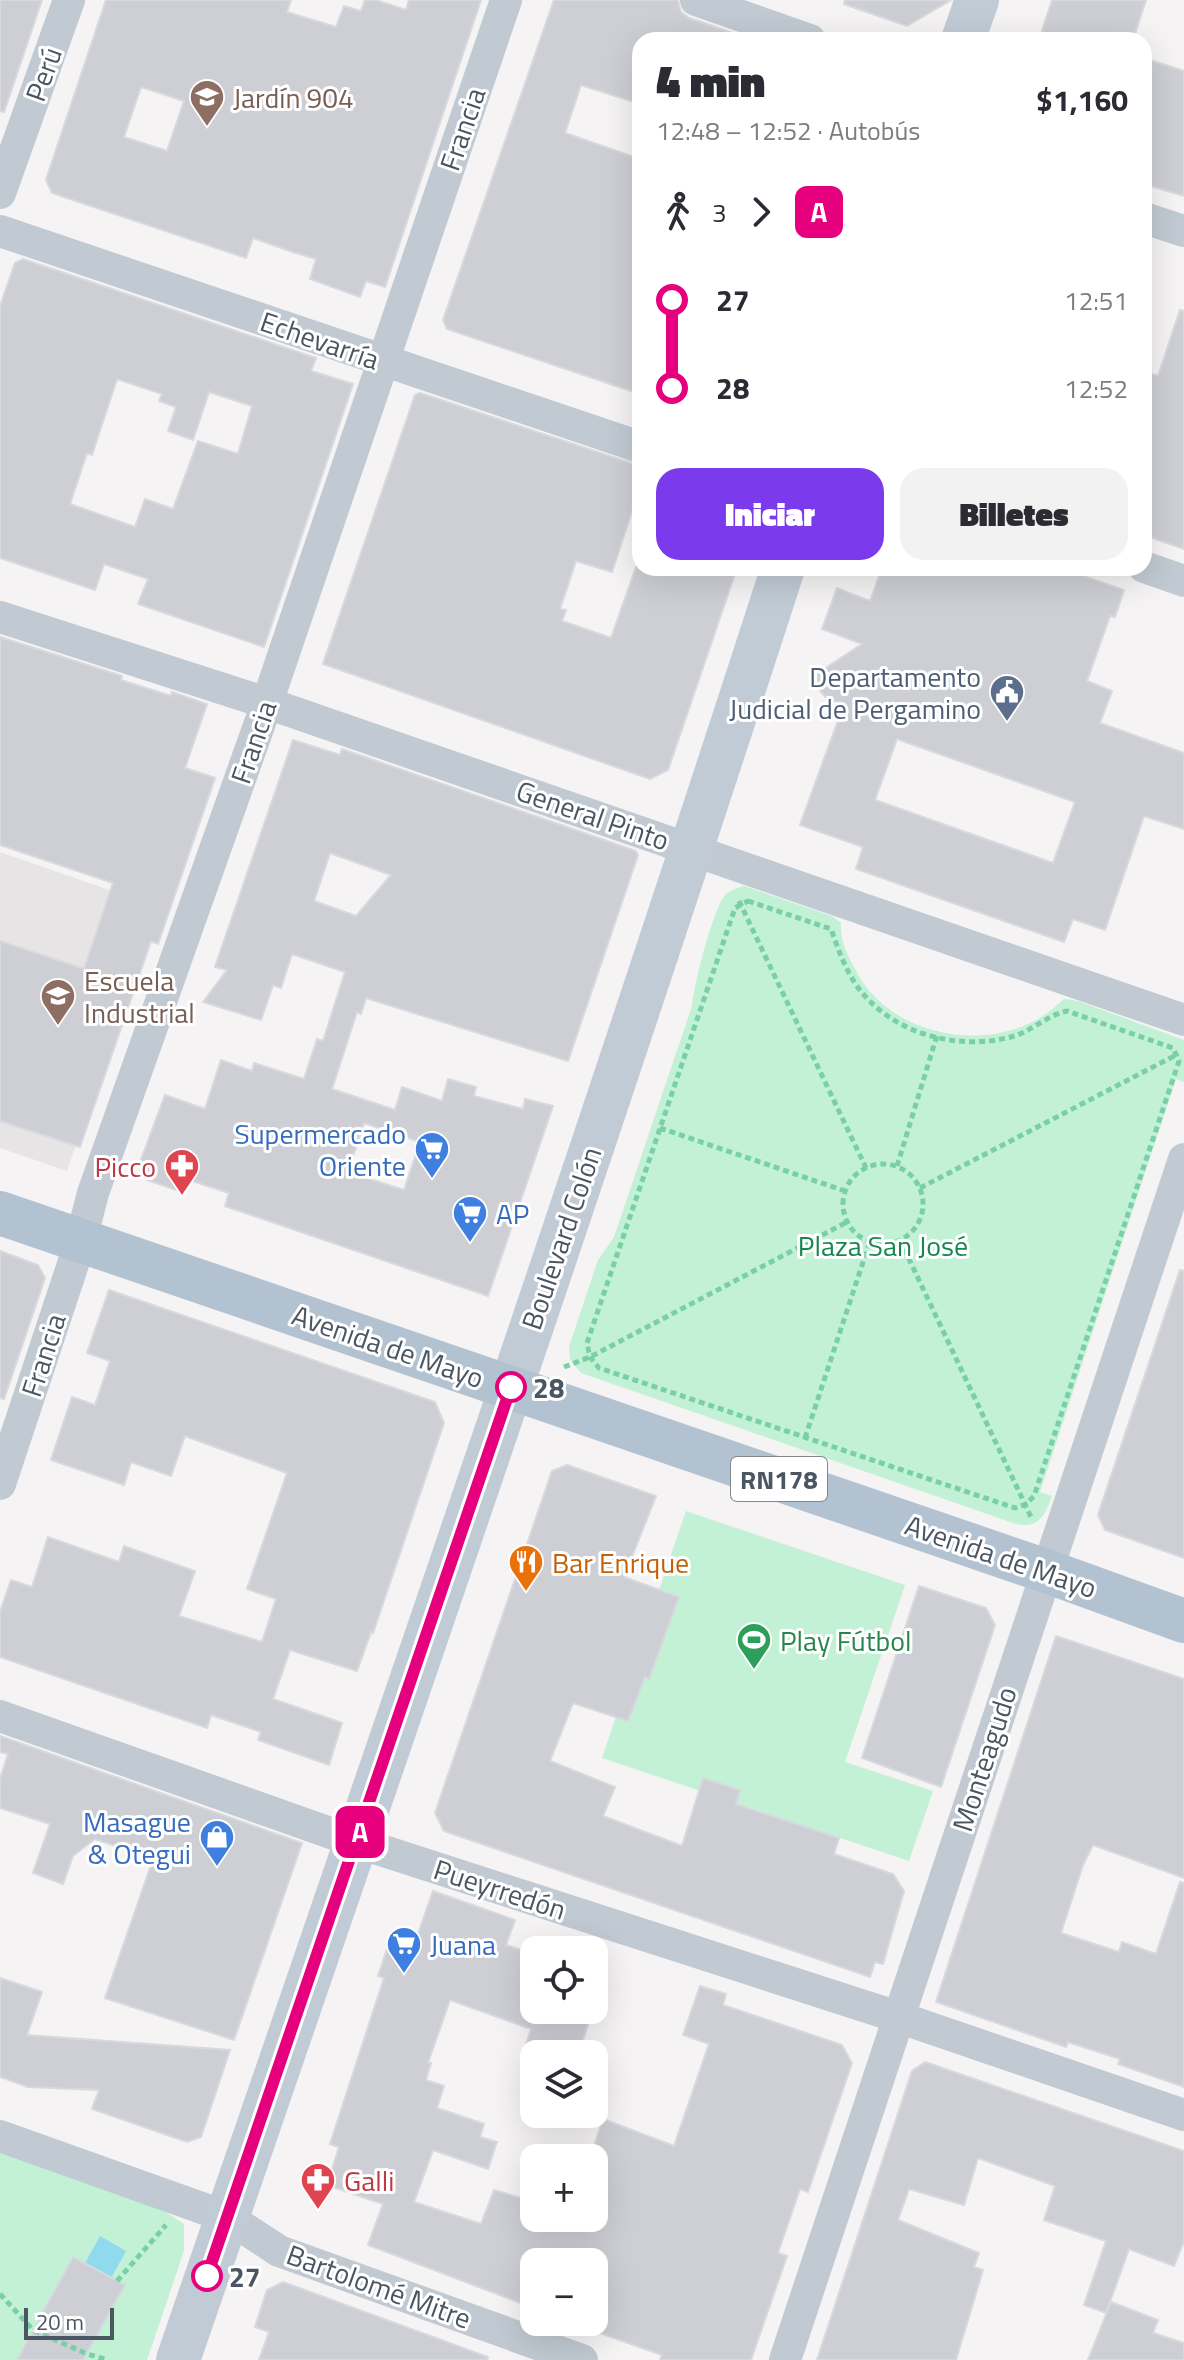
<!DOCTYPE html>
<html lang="es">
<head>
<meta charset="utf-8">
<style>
  body { margin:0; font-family:"Titillium Web",sans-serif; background:#f2f2f3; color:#2b2b33; height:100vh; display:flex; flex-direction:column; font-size:30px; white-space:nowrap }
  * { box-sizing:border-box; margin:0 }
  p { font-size:26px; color:#7c7c81 }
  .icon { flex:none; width:44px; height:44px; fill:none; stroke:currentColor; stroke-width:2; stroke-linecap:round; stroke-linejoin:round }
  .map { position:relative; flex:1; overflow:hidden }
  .panel { position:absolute; left:632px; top:32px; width:520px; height:544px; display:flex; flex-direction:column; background:#fff; border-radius:24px; box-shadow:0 8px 32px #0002 }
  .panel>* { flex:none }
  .badge { padding:0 16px; border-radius:12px; font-size:28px; line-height:52px }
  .fabs { position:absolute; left:520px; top:1936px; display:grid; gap:16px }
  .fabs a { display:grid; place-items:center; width:88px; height:88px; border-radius:16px; background:#fff; box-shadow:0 8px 32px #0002; font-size:40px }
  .scale { position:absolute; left:24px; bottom:20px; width:90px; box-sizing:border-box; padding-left:8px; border:4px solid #4a5661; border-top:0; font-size:22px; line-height:28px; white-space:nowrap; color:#4a5661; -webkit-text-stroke:6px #fff; paint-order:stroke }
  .map>.badge { position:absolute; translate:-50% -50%; box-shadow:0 0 0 4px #fff }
  .legs { display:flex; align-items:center; gap:12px; height:88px; padding:0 24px; font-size:26px }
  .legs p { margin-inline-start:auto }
  .head { display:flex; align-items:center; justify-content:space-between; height:136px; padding:0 24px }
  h1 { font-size:44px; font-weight:800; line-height:60px }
  .action { display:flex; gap:16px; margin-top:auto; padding:16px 24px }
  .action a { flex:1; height:92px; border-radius:24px; background:#7c3aed; color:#fff; font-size:32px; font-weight:800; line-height:92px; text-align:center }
  .action a+a { background:#f2f2f3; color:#2b2b33 }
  ul { padding:0 24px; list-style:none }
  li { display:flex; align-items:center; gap:28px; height:88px; font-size:30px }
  li i { display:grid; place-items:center; width:12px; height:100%; margin:0 10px; background:currentColor }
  li i::after { content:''; width:20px; height:20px; margin:-10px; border:6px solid; border-radius:50%; background:#fff }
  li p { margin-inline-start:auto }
  li:first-child i { background:linear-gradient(#0000 50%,currentColor 0) }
  li:last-child i { background:linear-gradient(currentColor 50%,#0000 0) }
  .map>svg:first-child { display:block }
  .education { fill:#e6e4e5 }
  .green { fill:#c3f1d5 }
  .water { fill:#90daee }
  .building { fill:#cdcfd5; stroke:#d7d9de; stroke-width:2; fill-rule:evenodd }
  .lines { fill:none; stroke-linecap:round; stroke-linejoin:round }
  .path { stroke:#7ad0a6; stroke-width:5; stroke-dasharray:6 4; stroke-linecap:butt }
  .minor { stroke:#c1cad2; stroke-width:32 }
  .secondary { stroke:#c1cbd6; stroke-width:44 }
  .primary { stroke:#b3c2d1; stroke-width:44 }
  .line-1-casing { stroke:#fff; stroke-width:18 }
  .line-1 { stroke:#e6007e; stroke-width:12 }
  .stop-1-dot { fill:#fff; stroke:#e6007e; stroke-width:4 }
  .labels { text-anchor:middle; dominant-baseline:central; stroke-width:6; stroke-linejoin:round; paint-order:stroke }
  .shield { fill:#fff; stroke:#808990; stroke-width:2 }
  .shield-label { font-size:26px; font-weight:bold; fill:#4a5661 }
  .street-label { font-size:28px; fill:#4a5661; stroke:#fff }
  .education-label { font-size:28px; fill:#785e54; stroke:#fff; text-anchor:start }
  .service-label { font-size:28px; fill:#4e5e75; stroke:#fff; text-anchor:end }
  .shop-label { font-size:28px; fill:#366cbe; stroke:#fff; text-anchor:end }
  .health-label { font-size:28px; fill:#be3a42; stroke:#fff; text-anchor:end }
  .park-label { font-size:28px; fill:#17864f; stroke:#fff }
  .stop-label { font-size:28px; font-weight:bold; fill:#4a5661; stroke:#fff; text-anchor:start }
  .food-label { font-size:28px; fill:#c56008; stroke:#fff; text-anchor:start }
  .leisure-label { font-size:28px; fill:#27864d; stroke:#fff; text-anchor:start }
</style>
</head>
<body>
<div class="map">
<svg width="1184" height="2360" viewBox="0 0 1184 2360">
  <rect width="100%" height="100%" fill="#f5f3f3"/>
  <path class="education" d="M0,852L158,907L67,1171L0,1148Z"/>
  <path class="green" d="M744,886L832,916L841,923C840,941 847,954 855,969C885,1030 969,1051 1028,1024C1042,1018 1053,1009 1064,999L1078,1001L1184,1040V1082L1176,1079L1040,1492L1052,1496C1045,1515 1039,1529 1016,1524L581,1373L570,1360L569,1347L598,1260L614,1237L692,1006C694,985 713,908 726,894C731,890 737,888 744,886Z
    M686,1511L905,1585L845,1762L933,1791L909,1861L602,1758Z
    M0,2152L161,2209L184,2224V2251L147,2360H0Z"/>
  <path class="water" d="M100,2236L126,2251L94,2309L68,2294Z"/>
  <path class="building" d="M0,0H42L4,112L0,111Z
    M106,0H291L287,12L336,27L344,6L361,11L365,0H376L406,10L409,0H481L385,287L366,281L360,297L310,279L316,259L293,252L253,238L246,258L52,193L46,180ZM141,87L184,101L167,151L124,137Z
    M554,0H678L681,12L689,18L753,40H640V104L581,85L565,133L640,159V394L447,329L443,320Z
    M845,0H951L907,26L844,4Z
    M1052,0H1146L1133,40H1039Z
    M1144,58L1184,71V196L1144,184Z
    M23,259L316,358L311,371L353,384L264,647L138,604L148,579L104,564L95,590L0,558V306L15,263ZM117,379L162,394L159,401L176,407L168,431L193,440L209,392L252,406L238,454L198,441L173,509L145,499L135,527L70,504L87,453L92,455Z
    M1180,310L1184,311V549L1144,535V371L1158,376Z
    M420,393L640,466V487L612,572L576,561L560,609L566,610L562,621L611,638L636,567L661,576L664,568H737L668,770L650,779L323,664L415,395Z
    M882,568H1061L1124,590L1115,617L1110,616L1087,681L1112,691L1100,723L1184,753V829L1144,816L1105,930L1073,919L1064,942L856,869L863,847L800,825L844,704L826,698L817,687L818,673L862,644L822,629L837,588L870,601ZM897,739L1075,802L1053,863L875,800Z
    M0,637L122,676L121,680L171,696L172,692L207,704L185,768L215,778L158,944L151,941L80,1147L0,1121V941L84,969L113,883L0,845Z
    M293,740L340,755L342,749L636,851L638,855L568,1061L366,998L361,1014L357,1012L332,1089L395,1110L402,1087L442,1101L448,1079L476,1087L474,1096L523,1109L525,1099L553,1106L488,1296L225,1206L229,1193L186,1179L182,1192L147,1180L139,1165L165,1095L205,1109L221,1060L252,1071L254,1063L304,1079L317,1039L323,1041L345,972L292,954L281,988L273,985L261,1020L203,1002L227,970L215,967ZM330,853L391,875L356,916L314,901ZM364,1123L420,1142L404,1190L348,1172Z
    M0,1251L38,1265L45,1278L4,1399L0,1398Z
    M1180,1270L1184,1271V1558L1105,1530L1098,1515Z
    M109,1290L435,1402L444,1423L373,1633L371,1632L357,1671L290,1650L273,1699L342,1723L329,1765L258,1740L261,1732L211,1715L207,1728L0,1657V1612L11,1580L32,1587L48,1537L119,1562L124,1546L195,1571L179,1616L262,1642L276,1599L247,1589L287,1473L185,1436L171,1476L131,1462L124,1485L51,1460L72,1397L95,1405L110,1361L87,1353Z
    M567,1465L656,1496L624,1577L679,1597L649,1679L645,1677L628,1721L573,1703L550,1761L615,1787L603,1816L682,1846L703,1778L740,1790L736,1804L839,1838L834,1854L893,1874L904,1891L883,1964L875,1962L870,1977L444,1831L435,1813L552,1471Z
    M919,1586L986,1608L995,1625L941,1787L862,1758Z
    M1056,1636L1184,1679V1878L1093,1845L1083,1865L1061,1933L1119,1952L1122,1942L1156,1954L1180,1882L1184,1883V2087L1118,2064L1120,2059L1068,2042L1066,2047L936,2002Z
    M0,1736L302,1843L234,2040L105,1998L153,1859L95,1839L73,1856L63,1884L33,1873L50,1824L0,1808V1779L8,1754L0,1752Z
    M433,1891L515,1920L506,1945L534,1954V2010H593L578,2054H523L531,2029L450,2000L428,2063H431L426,2080L444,2086L437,2108L484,2124L480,2137L497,2142L488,2169L433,2150L414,2202L481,2224L494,2190L534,2202V2218H594V2146L603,2119L674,2146L709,2044L683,2035L700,1986L726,1994L723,2005L842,2045L852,2063L808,2192L800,2189L778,2253L787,2256L751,2360H660L662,2355L594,2331V2262H534V2308L368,2245L383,2204L327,2185L339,2147L330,2144L384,1978L378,1976L389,1943L412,1951Z
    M0,1978L42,1992L27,2035L230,2050L201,2137L187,2142L92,2109L99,2090L28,2087L0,2077Z
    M925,2062L1184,2151V2241L1174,2266L1129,2249L1106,2313L1084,2305L1106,2241L1044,2220L1055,2186L978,2158L964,2205L909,2189L898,2220L979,2253L974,2267L983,2270L956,2360H817L912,2071Z
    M73,2257L125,2285L83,2360H17Z
    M283,2282L488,2357L487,2360H259L269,2332L255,2327L267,2290Z
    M1111,2302L1158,2320L1153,2333L1184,2343V2360H1088Z"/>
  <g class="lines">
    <path class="path" d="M739,901L866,1168
      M748,901L831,929C839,952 848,977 864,995C900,1036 960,1050 1011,1037C1031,1032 1047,1015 1067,1011L1173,1048L1179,1061L1034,1496L1026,1504L1015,1508L599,1368L590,1357L587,1343L735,908Z
      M660,1128L845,1191
      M843 1204a40 40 0 1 1 80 0a40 40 0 1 1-80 0Z
      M897,1166L938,1032
      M920,1188L1178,1054
      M900,1240L1031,1517
      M564,1367L590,1357L847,1222
      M805,1438L870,1241
      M117,2281L166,2225
      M0,2294L33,2330L87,2354L108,2360"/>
    <path class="minor" d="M696,0L810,40
      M0,193L69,0
      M1144,218L1184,231
      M0,231L640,447
      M1144,567L1184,581
      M0,617L267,703L1184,1020
      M0,1484L81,1240L93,1193L267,703L506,0
      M0,1716L356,1842L898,2017L1184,2115
      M0,2136L227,2217L279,2251L582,2360
      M785,2360L1184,1159"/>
    <path class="secondary" d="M963,40L977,0
      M178,2360C383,1764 589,1168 783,568"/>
    <path class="primary" d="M0,1213L1046,1571L1184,1621"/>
  </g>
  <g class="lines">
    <defs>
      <path id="line-1" d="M207,2276L511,1387"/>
    </defs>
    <use href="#line-1" class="line-1-casing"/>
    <use href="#line-1" class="line-1"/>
  </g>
  <defs>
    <symbol id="school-pin" viewBox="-11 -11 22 30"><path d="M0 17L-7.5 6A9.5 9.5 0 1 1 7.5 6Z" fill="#8d6e63" stroke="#fff"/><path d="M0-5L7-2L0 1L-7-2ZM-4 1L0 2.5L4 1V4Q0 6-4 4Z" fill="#fff"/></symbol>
    <symbol id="civic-pin" viewBox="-11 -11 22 30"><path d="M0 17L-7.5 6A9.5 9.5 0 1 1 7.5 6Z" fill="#5c6f8a" stroke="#fff"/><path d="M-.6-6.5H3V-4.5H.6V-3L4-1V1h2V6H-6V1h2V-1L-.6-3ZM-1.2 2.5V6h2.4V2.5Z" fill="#fff"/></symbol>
    <symbol id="supermarket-pin" viewBox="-11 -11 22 30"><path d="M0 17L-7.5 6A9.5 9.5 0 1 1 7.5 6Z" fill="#3f7fe0" stroke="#fff"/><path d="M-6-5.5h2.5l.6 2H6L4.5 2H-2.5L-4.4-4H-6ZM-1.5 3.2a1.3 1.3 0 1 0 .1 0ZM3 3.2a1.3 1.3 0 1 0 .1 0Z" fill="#fff"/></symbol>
    <symbol id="pharmacy-pin" viewBox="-11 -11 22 30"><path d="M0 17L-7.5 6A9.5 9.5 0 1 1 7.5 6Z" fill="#e0444e" stroke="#fff"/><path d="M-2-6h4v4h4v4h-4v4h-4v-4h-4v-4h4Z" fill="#fff"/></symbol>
    <symbol id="restaurant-pin" viewBox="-11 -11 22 30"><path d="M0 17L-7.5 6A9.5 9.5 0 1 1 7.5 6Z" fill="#e8710a" stroke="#fff"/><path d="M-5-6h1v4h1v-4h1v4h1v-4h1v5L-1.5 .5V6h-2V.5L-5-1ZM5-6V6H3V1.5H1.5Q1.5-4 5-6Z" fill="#fff"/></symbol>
    <symbol id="stadium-pin" viewBox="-11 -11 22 30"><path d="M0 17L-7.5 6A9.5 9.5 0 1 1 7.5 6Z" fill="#2e9e5b" stroke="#fff"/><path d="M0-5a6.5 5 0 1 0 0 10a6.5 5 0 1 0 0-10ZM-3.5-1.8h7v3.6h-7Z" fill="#fff"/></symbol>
    <symbol id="shop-pin" viewBox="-11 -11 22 30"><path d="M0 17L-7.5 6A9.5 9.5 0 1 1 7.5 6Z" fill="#3f7fe0" stroke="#fff"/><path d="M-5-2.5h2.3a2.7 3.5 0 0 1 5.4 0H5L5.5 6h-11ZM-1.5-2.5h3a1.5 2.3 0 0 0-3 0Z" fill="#fff"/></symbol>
  </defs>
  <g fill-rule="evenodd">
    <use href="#school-pin" x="187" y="77" width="40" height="54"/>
    <use href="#civic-pin" x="987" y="672" width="40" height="54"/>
    <use href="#school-pin" x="38" y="976" width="40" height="54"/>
    <use href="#supermarket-pin" x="412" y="1129" width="40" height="54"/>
    <use href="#pharmacy-pin" x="162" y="1146" width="40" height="54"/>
    <use href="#supermarket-pin" x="450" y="1193" width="40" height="54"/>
    <use href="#restaurant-pin" x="506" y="1542" width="40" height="54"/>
    <use href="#stadium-pin" x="734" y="1620" width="40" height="54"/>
    <use href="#shop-pin" x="197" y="1817" width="40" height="54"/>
    <use href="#supermarket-pin" x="384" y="1924" width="40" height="54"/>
    <use href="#pharmacy-pin" x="298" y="2160" width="40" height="54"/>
  </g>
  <g class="stop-1-dot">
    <circle cx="511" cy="1387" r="14"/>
    <circle cx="207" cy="2276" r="14"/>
  </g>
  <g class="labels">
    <rect class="shield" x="731" y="1457" width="96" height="44" rx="6"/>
    <g class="shield-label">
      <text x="779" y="1479">RN178</text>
    </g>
    <g class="street-label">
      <text transform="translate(43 74) rotate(-70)">Perú</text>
      <text transform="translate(462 129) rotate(-71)">Francia</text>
      <text transform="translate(320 340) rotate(19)">Echevarría</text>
      <text transform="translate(253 742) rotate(-71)">Francia</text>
      <text transform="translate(593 815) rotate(19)">General Pinto</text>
      <text transform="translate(561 1238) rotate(-71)">Boulevard Colón</text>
      <text transform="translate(388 1346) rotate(19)">Avenida de Mayo</text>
      <text transform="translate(43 1355) rotate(-72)">Francia</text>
      <text transform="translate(1001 1556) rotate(19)">Avenida de Mayo</text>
      <text transform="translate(984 1759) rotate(-72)">Monteagudo</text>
      <text transform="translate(500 1889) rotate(18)">Pueyrredón</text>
      <text transform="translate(379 2286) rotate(20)">Bartolomé Mitre</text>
    </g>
    <g class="education-label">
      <text x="233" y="97">Jardín 904</text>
      <text x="84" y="980">Escuela<tspan x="84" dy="32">Industrial</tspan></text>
    </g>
    <g class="service-label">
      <text x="981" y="676">Departamento<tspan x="981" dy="32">Judicial de Pergamino</tspan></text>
    </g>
    <g class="shop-label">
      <text x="406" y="1133">Supermercado<tspan x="406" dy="32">Oriente</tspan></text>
      <text x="496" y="1213" text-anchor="start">AP</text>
      <text x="191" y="1821">Masague<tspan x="191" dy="32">&amp; Otegui</tspan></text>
      <text x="430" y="1944" text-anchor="start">Juana</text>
    </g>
    <g class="health-label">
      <text x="156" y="1166">Picco</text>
      <text x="344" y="2180" text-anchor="start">Galli</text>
    </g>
    <g class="park-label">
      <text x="883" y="1245">Plaza San José</text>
    </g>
    <g class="stop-label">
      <text x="533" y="1387">28</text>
      <text x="229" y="2276">27</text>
    </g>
    <g class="food-label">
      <text x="552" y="1562">Bar Enrique</text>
    </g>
    <g class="leisure-label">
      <text x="780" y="1640">Play Fútbol</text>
    </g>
  </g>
</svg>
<div class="fabs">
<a><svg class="icon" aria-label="locate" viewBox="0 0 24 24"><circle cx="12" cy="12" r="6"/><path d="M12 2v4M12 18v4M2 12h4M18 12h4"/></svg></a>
<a><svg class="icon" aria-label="layers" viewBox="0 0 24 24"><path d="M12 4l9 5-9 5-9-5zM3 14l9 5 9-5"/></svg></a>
<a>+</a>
<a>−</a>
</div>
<div class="scale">20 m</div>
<b class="badge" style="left:360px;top:1832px;background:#e6007e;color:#fff">A</b>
<section class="panel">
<div class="head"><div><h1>4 min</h1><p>12:48 – 12:52 · Autobús</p></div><b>$1,160</b></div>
<div class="legs"><svg class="icon" aria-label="walk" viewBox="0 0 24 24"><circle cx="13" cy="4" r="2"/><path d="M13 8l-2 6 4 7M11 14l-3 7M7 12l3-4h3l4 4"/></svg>3<svg class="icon" aria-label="forward" viewBox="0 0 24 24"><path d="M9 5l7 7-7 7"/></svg><b class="badge" style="background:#e6007e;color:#fff">A</b></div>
<ul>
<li><i style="color:#e6007e"></i><b>27</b><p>12:51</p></li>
<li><i style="color:#e6007e"></i><b>28</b><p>12:52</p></li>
</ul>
<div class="action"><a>Iniciar</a><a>Billetes</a></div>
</section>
</div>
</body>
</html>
